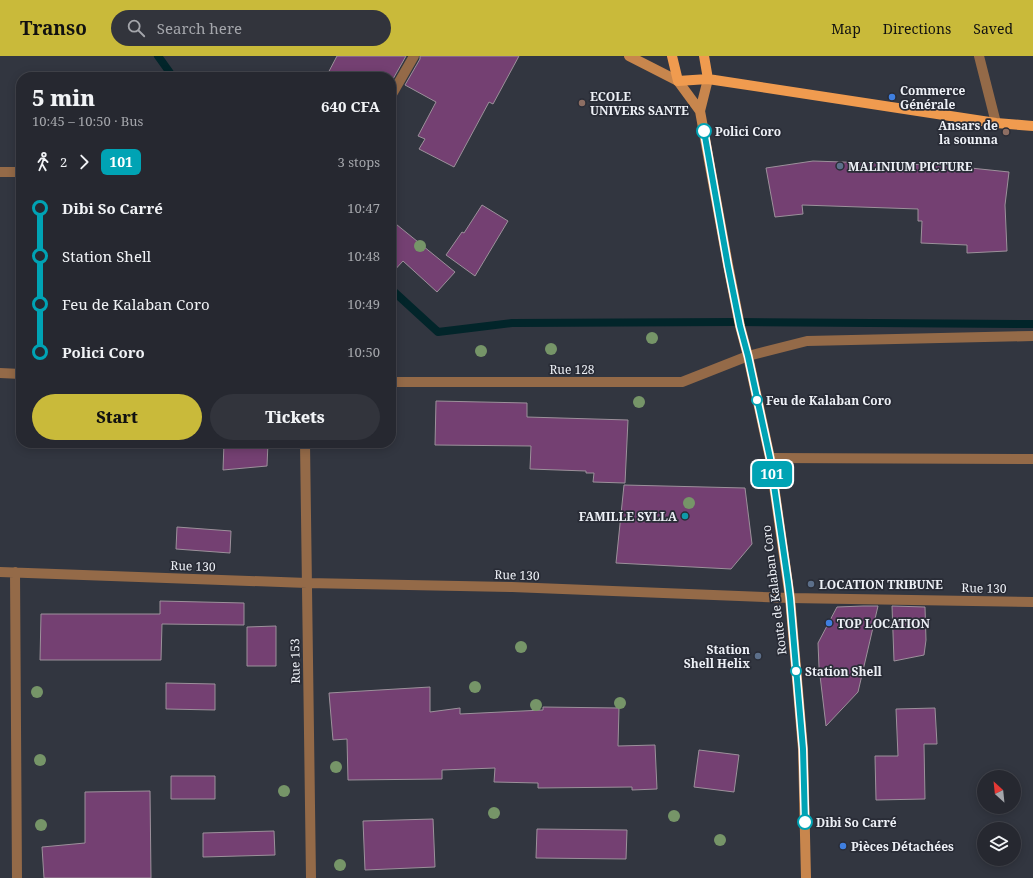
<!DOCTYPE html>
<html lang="en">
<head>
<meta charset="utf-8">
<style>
  body { margin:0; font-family:"Noto Serif",serif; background:#32343c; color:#f1f3f6; height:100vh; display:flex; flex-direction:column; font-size:15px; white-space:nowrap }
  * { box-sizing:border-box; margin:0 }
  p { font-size:13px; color:#a4a6ab }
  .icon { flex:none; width:22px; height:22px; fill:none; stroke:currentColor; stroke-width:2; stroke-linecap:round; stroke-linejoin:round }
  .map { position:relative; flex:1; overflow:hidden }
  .sheet { position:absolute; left:16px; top:16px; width:380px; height:376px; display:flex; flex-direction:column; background:#262830; border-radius:16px; box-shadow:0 2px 10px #0003,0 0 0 1px #42444c }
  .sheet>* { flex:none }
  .badge { padding:0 8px; border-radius:6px; font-size:14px; line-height:26px }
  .needle { width:26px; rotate:333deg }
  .buttons { position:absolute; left:977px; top:714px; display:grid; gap:8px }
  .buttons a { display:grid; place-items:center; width:44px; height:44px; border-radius:50%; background:#262830; box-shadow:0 2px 10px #0003,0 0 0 1px #42444c; font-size:20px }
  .map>.badge { position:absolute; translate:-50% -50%; box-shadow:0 0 0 2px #fff }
  .legs { display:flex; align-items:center; gap:6px; height:44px; padding:0 16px; font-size:13px }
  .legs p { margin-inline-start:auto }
  .summary { display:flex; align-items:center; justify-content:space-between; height:68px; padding:0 16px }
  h1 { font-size:22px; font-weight:800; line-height:30px }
  .primary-button { display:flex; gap:8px; margin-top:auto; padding:8px 16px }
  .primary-button a { flex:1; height:46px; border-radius:24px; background:#c9ba3a; color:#111; font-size:16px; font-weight:800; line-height:46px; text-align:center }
  .primary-button a+a { background:#32343c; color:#f1f3f6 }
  ul { padding:0 16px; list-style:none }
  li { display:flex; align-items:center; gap:14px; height:48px; font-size:15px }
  li i { display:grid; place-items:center; width:6px; height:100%; margin:0 5px; background:currentColor }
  li i::after { content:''; width:10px; height:10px; margin:-5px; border:3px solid; border-radius:50%; background:#262830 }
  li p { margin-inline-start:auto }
  li:first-child i { background:linear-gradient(#0000 50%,currentColor 0) }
  li:last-child i { background:linear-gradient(currentColor 50%,#0000 0) }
  header { display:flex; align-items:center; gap:24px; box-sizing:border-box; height:56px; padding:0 20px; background:#c9ba3a; color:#111 }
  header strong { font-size:19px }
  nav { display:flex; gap:22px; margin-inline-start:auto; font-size:14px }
  .search { width:280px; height:36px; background:#32343c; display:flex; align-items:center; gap:10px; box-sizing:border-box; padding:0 14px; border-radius:22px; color:#a4a6ab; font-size:15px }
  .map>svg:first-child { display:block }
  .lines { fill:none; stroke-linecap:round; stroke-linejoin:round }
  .stream { stroke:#02252a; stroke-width:8 }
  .building { fill:#744072; stroke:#9c919b }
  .street { stroke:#946a48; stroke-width:10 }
  .secondary { stroke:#c8864d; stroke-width:10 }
  .primary { stroke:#f09b4f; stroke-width:10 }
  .tree { fill:#769568 }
  .line-1-casing { stroke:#fff; stroke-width:9 }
  .line-1 { stroke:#00a3b4; stroke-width:6 }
  .shop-dot { fill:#3f7fe0; stroke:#292c36; stroke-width:1.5 }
  .education-dot { fill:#8d6e63; stroke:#292c36; stroke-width:1.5 }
  .stop-1-dot { fill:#fff; stroke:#00a3b4; stroke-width:2 }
  .service-dot { fill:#5c6f8a; stroke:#292c36; stroke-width:1.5 }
  .culture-dot { fill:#0f9aa8; stroke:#292c36; stroke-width:1.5 }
  .labels { text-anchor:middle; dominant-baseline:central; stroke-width:3.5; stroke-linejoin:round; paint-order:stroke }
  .poi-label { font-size:12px; font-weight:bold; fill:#edf0f6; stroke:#292c36; text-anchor:start }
  .stop-label { font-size:12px; font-weight:bold; fill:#edf0f6; stroke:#292c36; text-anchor:start }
  .street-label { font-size:12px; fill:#edf0f6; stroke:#292c36 }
</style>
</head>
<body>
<header>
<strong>Transo</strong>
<div class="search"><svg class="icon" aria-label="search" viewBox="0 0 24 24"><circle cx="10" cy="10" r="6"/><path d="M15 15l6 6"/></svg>Search here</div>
<nav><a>Map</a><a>Directions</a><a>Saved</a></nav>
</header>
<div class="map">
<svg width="1033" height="822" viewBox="0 0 1033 822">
  <rect width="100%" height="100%" fill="#323640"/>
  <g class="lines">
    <path class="stream" d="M158,0L173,21
      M391,233L438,276L512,267L736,266L1033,268"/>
  </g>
  <path class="building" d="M337,0H406L393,23L391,21H326Z
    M420,0H519L493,48L489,46L454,111L419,93L425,83L418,80L436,46L405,29L420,3Z
    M813,105L961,110V111L1009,116L1005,149L1007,195L967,197V189L921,187L922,165H918V153L802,149L803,158L775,161L766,112Z
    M482,149L508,165L475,220L446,199L462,176L464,177Z
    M391,164L455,216L437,236L403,205L391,218Z
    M436,345L527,347V361L628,364L625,427L593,426L594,417H586V415L530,413L531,390L435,389Z
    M224,387H268L267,410L223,414Z
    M624,429L745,432L752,488L731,513L616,507Z
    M177,471L231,475L230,497L176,493Z
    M160,545L244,547V569L162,568L161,604H40L41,558H160Z
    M863,550H878L858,636L826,670L819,611L818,587L837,551Z
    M892,550L925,551L926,584L924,599L894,605Z
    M276,570V610H247V571Z
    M166,627L215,628V654L166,653Z
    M430,631V656L460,652V658L543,654V651L619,652L618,690L655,689L657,733L632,734V731L538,732V727L494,726L495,712L442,714V723L348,724L347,683L333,684L329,637Z
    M935,652L937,688H924L925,743L876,744L875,700H898L896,653Z
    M699,694L739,699L734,736L694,731Z
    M171,720H215V743H171Z
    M150,735L151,822H44L42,791L85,787V736Z
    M433,763L435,811L365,814L363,765Z
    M537,773L627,774L626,803L536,802Z
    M274,775L275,799L203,801V777Z"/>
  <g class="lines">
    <path class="street" d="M979,0L996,67
      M391,40L414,0
      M0,116H21
      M0,317L21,318
      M391,326H682L748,300L807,285L1033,280
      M305,387L311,822
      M770,402L1033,403
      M0,516L307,527L512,531L790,542L1033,546
      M15,516L17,822"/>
    <path class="secondary" d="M629,0L678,25L700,55
      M708,23L700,55L728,209L740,270L748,300L770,402L790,542L803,693L806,822"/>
    <path class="primary" d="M672,0L678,25L708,23L996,67L1033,70
      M704,0L708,23"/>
  </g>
  <g class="tree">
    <circle cx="420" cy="190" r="6"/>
    <circle cx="652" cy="282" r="6"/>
    <circle cx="551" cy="293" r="6"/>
    <circle cx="481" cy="295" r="6"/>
    <circle cx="639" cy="346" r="6"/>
    <circle cx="689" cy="447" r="6"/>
    <circle cx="521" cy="591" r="6"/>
    <circle cx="475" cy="631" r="6"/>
    <circle cx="37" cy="636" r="6"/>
    <circle cx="620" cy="647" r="6"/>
    <circle cx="536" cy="649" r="6"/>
    <circle cx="40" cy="704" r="6"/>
    <circle cx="336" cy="711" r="6"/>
    <circle cx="284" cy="735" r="6"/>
    <circle cx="494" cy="757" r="6"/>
    <circle cx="674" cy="760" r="6"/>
    <circle cx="41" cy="769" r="6"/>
    <circle cx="720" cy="784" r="6"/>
    <circle cx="340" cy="809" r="6"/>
  </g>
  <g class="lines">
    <defs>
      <path id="line-1" d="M704,75L728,210L740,270L748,300L770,402L788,526L790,542L803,693L805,766"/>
    </defs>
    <use href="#line-1" class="line-1-casing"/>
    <use href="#line-1" class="line-1"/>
  </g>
  <g class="shop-dot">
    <circle cx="892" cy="41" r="4"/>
    <circle cx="829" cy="567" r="4"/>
    <circle cx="843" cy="790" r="4"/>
  </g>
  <g class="education-dot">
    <circle cx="582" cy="47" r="4"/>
    <circle cx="1006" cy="76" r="4"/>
  </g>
  <g class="stop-1-dot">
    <circle cx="704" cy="75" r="7"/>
    <circle cx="757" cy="344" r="5"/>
    <circle cx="796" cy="615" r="5"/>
    <circle cx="805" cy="766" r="7"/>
  </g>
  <g class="service-dot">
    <circle cx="840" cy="110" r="4"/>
    <circle cx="811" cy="528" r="4"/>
    <circle cx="758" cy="600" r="4"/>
  </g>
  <circle class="culture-dot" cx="685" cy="460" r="4"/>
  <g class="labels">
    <g class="poi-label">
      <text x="900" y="34">Commerce<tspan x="900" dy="14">Générale</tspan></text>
      <text x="590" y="40">ECOLE<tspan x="590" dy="14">UNIVERS SANTE</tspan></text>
      <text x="998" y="69" text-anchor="end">Ansars de<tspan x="998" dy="14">la sounna</tspan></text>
      <text x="848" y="110">MALINIUM PICTURE</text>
      <text x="677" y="460" text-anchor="end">FAMILLE SYLLA</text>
      <text x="819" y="528">LOCATION TRIBUNE</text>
      <text x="837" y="567">TOP LOCATION</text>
      <text x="750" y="593" text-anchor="end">Station<tspan x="750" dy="14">Shell Helix</tspan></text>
      <text x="851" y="790">Pièces Détachées</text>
    </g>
    <g class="stop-label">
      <text x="715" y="75">Polici Coro</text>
      <text x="766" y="344">Feu de Kalaban Coro</text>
      <text x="805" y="615">Station Shell</text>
      <text x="816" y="766">Dibi So Carré</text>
    </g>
    <g class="street-label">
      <text x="572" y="313">Rue 128</text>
      <text transform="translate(193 510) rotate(2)">Rue 130</text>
      <text transform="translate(517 519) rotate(2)">Rue 130</text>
      <text transform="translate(984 532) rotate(1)">Rue 130</text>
      <text transform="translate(774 534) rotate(-97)">Route de Kalaban Coro</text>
      <text transform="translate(295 605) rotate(-91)">Rue 153</text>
    </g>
  </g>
</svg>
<div class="buttons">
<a><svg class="needle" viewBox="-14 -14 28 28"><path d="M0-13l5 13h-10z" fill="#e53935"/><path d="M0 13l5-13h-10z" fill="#a4a6ab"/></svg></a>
<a><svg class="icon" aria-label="layers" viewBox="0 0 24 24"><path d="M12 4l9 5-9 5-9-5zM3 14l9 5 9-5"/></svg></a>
</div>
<b class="badge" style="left:772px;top:418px;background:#00a3b4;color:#fff">101</b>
<section class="sheet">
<div class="summary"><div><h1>5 min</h1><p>10:45 – 10:50 · Bus</p></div><b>640 CFA</b></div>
<div class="legs"><svg class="icon" aria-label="walk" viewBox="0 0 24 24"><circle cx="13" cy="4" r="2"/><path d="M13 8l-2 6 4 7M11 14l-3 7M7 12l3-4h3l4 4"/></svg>2<svg class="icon" aria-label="forward" viewBox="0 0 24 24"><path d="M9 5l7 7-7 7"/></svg><b class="badge" style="background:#00a3b4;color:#fff">101</b><p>3 stops</p></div>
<ul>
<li><i style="color:#00a3b4"></i><b>Dibi So Carré</b><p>10:47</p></li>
<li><i style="color:#00a3b4"></i><span>Station Shell</span><p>10:48</p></li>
<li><i style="color:#00a3b4"></i><span>Feu de Kalaban Coro</span><p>10:49</p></li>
<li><i style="color:#00a3b4"></i><b>Polici Coro</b><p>10:50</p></li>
</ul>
<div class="primary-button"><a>Start</a><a>Tickets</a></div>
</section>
</div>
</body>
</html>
